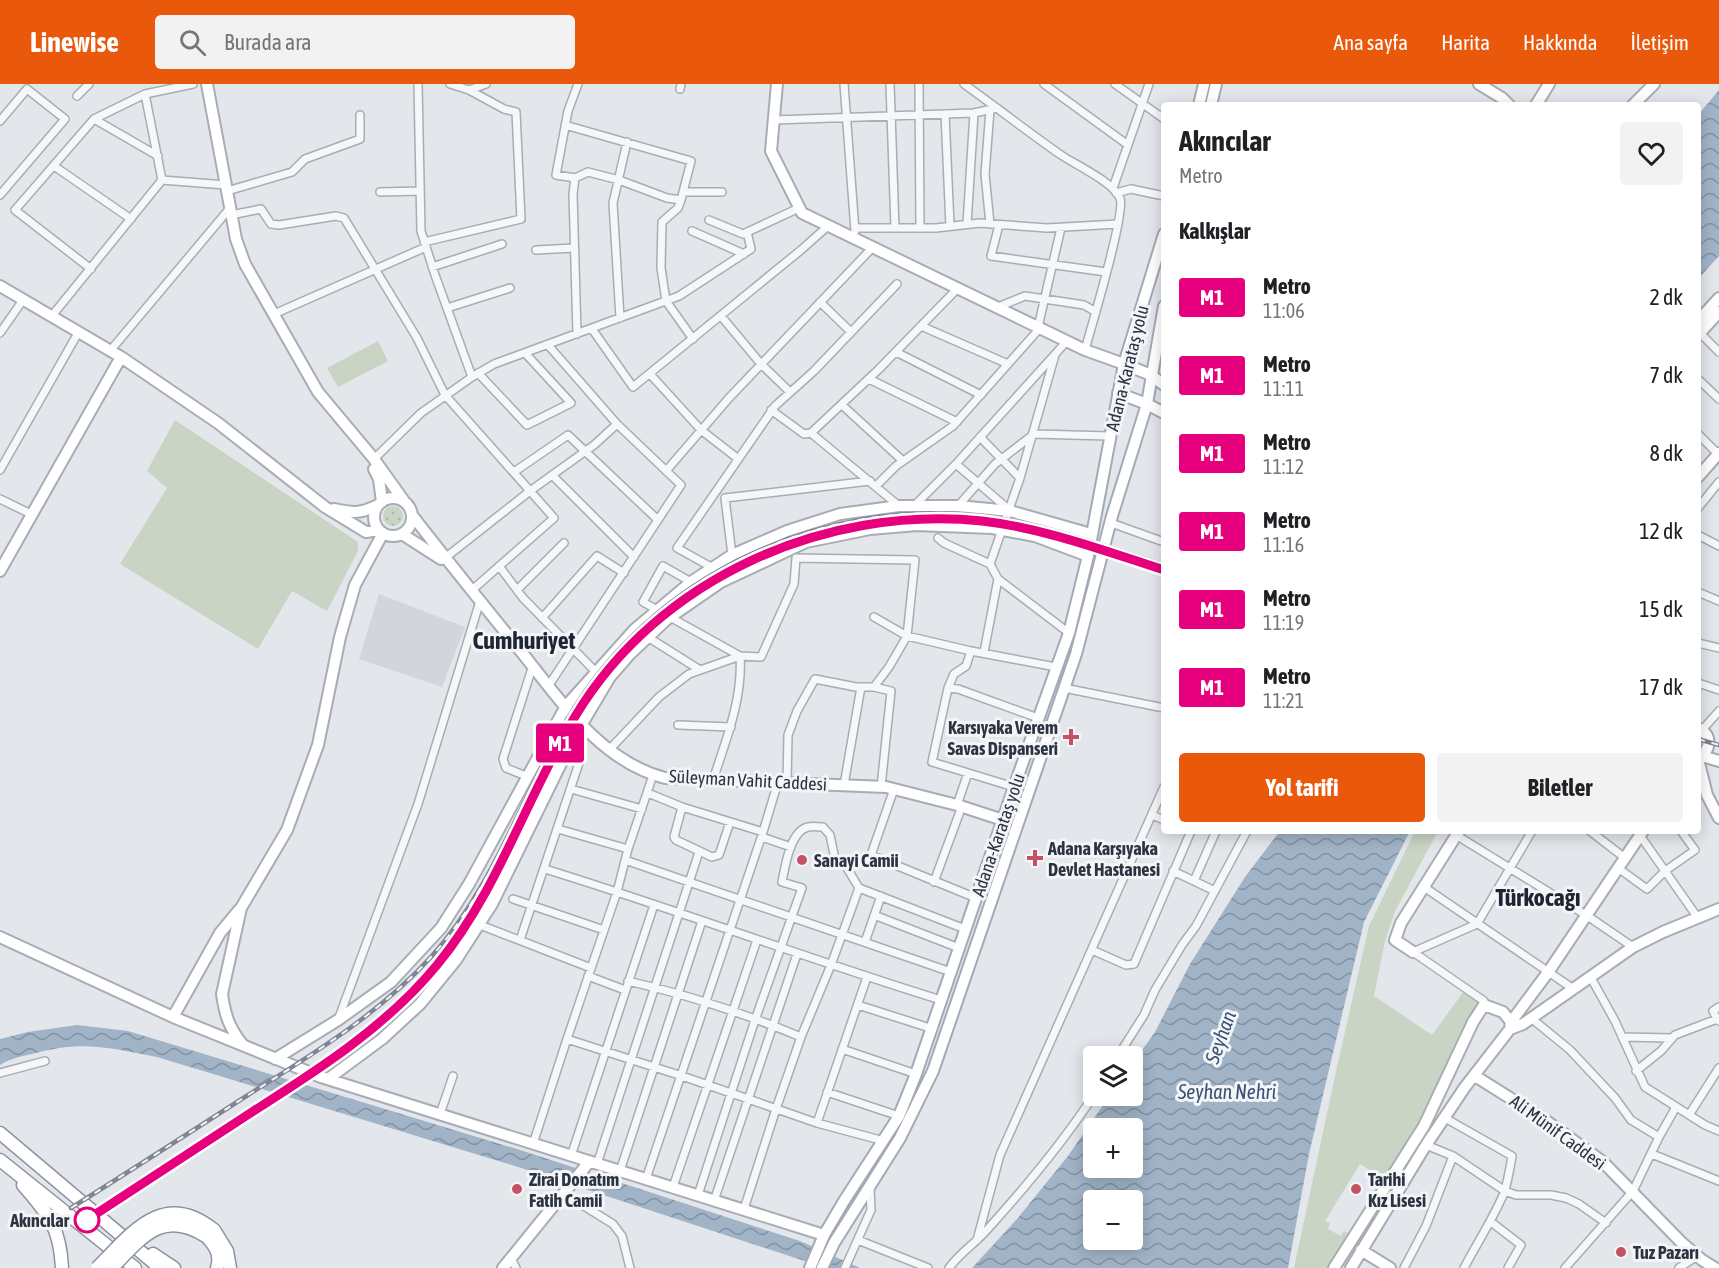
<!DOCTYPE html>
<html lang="tr">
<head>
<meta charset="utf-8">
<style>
  body { margin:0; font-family:"Asap Condensed",sans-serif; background:#f2f2f2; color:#202124; height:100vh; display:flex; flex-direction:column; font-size:22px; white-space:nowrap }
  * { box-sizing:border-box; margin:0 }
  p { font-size:20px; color:#757577 }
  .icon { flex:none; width:33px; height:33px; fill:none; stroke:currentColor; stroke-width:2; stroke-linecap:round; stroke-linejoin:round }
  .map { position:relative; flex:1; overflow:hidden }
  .panel { position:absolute; left:1161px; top:18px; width:540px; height:732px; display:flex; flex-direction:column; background:#fff; border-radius:6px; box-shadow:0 3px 15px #0003 }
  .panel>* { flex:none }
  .badge { padding:0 12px; border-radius:4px; font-size:21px; line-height:39px }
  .fabs { position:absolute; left:1083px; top:962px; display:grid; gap:12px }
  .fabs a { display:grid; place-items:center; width:60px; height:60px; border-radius:6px; background:#fff; box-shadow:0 3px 15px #0003; font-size:30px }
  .map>.badge { position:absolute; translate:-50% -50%; box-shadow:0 0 0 3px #fff }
  h2 { padding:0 18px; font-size:22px; line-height:54px }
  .round { display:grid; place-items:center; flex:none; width:63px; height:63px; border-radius:6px; background:#f2f2f2 }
  .headline { display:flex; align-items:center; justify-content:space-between; height:102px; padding:0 18px }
  h1 { font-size:28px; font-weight:700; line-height:45px }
  .cta { display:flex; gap:12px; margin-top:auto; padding:12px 18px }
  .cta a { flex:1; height:69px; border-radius:6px; background:#ea580c; color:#fff; font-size:24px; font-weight:700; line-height:69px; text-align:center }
  .cta a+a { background:#f2f2f2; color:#202124 }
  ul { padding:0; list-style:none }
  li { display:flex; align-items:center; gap:18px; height:78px; padding:0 18px }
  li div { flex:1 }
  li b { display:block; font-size:22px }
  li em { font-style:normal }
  li .badge { min-width:66px; font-weight:700; text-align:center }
  header { display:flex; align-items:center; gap:36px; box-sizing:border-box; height:84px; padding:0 30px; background:#ea580c; color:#fff }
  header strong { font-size:28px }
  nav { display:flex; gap:33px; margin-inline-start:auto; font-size:21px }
  .search { width:420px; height:54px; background:#f2f2f2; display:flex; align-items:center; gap:15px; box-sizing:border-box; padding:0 21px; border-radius:6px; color:#757577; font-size:22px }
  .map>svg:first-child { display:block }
  .built { fill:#d2d5dc }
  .grass { fill:url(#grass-dots) }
  .park { fill:#c9d4c5 }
  .water { fill:url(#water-waves); fill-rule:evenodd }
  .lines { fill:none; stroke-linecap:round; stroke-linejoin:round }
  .street-casing { stroke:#a8adb4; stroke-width:10 }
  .secondary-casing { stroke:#a8adb4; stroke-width:14 }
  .primary-casing { stroke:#a3aab5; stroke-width:14 }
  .highway-casing { stroke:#8c93a0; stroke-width:15 }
  .street { stroke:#f6f7f9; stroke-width:7 }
  .secondary { stroke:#fff; stroke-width:10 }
  .primary { stroke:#fff; stroke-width:10 }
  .highway { stroke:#fff; stroke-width:12 }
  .rail-casing { stroke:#7e8593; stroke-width:4.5 }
  .rail { stroke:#f3f5f8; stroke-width:2; stroke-dasharray:7; stroke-linecap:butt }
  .highway-bridge-casing { stroke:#8c93a0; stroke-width:15; stroke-linecap:butt }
  .highway-bridge { stroke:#fff; stroke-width:12 }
  .line-casing { stroke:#fff; stroke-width:14 }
  .line { stroke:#e6007e; stroke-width:9 }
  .poi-dot { fill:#c55262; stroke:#f3f5f8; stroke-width:2 }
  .stop-dot { fill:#fff; stroke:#e6007e; stroke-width:3 }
  .labels { text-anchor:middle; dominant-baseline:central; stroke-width:6; stroke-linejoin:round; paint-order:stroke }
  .street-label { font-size:18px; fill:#2c3442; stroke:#f3f5f8 }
  .poi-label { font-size:18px; font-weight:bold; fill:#2c3442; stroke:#f3f5f8; text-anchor:start }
  .stop-label { font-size:18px; font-weight:bold; fill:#2c3442; stroke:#f3f5f8; text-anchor:end }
  .water-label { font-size:20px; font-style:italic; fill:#395273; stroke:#f3f5f8 }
  .district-label { font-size:24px; font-weight:bold; fill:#1e2533; stroke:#f3f5f8 }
</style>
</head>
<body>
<header>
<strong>Linewise</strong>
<div class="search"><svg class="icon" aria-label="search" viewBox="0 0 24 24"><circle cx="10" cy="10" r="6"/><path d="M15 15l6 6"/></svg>Burada ara</div>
<nav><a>Ana sayfa</a><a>Harita</a><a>Hakkında</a><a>İletişim</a></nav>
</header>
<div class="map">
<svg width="1719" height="1184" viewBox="0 0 1719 1184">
  <defs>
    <pattern id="grass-dots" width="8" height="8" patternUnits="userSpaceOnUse" patternTransform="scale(1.5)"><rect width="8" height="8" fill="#c9d4c5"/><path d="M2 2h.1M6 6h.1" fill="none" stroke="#adb7aa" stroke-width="1.8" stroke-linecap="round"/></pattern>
    <pattern id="water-waves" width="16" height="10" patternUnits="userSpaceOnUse" patternTransform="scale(1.5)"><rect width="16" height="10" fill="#a1b3c7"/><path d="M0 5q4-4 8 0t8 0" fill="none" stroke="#8392a3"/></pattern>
  </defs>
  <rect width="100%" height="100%" fill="#e3e6ea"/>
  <path class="built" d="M379,510L465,543L442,603L359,575Z"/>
  <path class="grass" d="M383 432a10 10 0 1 1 20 0a10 10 0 1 1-20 0Z"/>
  <path class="park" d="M378,257L388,277L338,303L327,284Z
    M175,336L358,458V467L327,527L292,507L258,565L120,480L167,404L147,387Z
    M1415,747H1437V749L1395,827L1385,857L1374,912L1432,951L1464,907L1479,917L1459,951L1414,1055L1385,1096L1360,1080L1325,1137L1330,1139L1328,1145L1341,1152L1344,1147L1351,1151L1332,1184H1294L1335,992L1369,842Z"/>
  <path class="water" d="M1719,6V172L1698,195V31Z
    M1280,747H1410L1364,838L1309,1070L1288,1184H972L1017,1135L1068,1072L1110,1011H1132L1133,979L1155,948L1190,880L1245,793ZM1094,1044H1132V1083H1094ZM1094,1116H1132V1155H1094Z
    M77,941L128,947L517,1065L800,1157L860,1184H826L512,1081L157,973C111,964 83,956 36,969C23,972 11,974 0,981V955L28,948Z"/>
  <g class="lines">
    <defs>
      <path id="street" d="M418,0L421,147L435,191L472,293
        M450,0L469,6L486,0
        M844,0L855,147
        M890,0L895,144
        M919,0L920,144
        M964,0C996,23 1028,48 1061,71C1076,81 1113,98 1120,114C1126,128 1091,244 1085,266
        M1044,0L1128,61
        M1115,0L1164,35
        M680,5L681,0
        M145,10L162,96
        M77,12L89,0
        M990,26L985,90L990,140
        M945,30L950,142
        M94,35L158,72
        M774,36L974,29L997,24
        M0,37L27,5L65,35L0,111
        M565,41L691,77L681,116
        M54,82L131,135
        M575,94L588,88L619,96L667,114L681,116L678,124L662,138L661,184L666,217L693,255
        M1113,104L1149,0
        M227,107L292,88L305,75L360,55V31
        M380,108L420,107
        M683,108H722
        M1116,109L1131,105L1164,112
        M231,131L261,125L271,140L279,141L336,132L344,134L417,254L445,311L554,434L471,507
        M709,136L743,150L799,124
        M967,140L974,29
        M999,141L991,172L1106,188
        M855,144H936L980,139L1047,144L1118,140
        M692,147L744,170
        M424,158L521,135L516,28L504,25L469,6
        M536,166L574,164
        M432,183L502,160
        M91,185L15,126L94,35L145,10L193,0
        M820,218L851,248
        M998,223L1025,212L1084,221L1096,228
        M447,224L510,204
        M274,230L426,163
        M721,232L761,280L790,308
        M51,233L162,96L226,101
        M620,234L613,119L627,58
        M921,242L1008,280
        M1038,243L1061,144
        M592,245L633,303L801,166L828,142
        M0,249L23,216
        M1700,249L1719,268
        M577,250L573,110L575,94L556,91L568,27L578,0
        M548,261L617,340
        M110,267L230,124
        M896,268L981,311
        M478,289L527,341L571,319L525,269
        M650,290L701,346L737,374
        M869,295L957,338
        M1698,295L1719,315
        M842,321L903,377
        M771,326L804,350L811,349
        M1698,350L1718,370
        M980,353L1020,394
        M374,375L421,329L472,293L494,280L679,212L751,165L747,148
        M956,380L1008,425
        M0,386L78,249
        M666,387L729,314L873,163
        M514,388L568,351L658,436
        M552,391L634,473
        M876,402L896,382L953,342L1040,244
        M0,415L31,430
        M915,421L956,380L1067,257
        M899,422L811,349L878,286L958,204
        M958,422L995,380L1034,350L1109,352
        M1698,424L1719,398
        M1111,439L1164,458
        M1698,451L1719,462
        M938,454L944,459L990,480L998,495L1069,549
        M732,471L725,414L870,397
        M445,474L530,407L594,361L617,340L681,401L549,601
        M990,480L1020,394L1055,271
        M499,482L523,514L595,587
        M713,484L677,464L775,322L814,287L897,200
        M691,498L663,482L643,518L740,572C743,614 726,656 713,696
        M517,506L564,459
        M1698,508L1719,517
        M874,533L907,552L971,567
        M542,534L597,472L624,489
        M635,545L700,586
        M1698,559L1719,564
        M984,568L998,495
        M1698,599L1719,606
        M948,604L958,605L1038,634
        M1064,604L1164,624
        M678,641L731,643
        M1702,646L1719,627
        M610,665L659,613L689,590L740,572L761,573L794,500L796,474L915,476L907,552L889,583L874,603
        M526,692L506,684L503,675L533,581
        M787,698L788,651L797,627L815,595L856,603H874L891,607L881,703
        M844,701L861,603
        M1014,703L932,678L948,604L954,590L966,582L971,567L1056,583
        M571,705L642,725
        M648,709L682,723L763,748
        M957,721L968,689
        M682,723L674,753L676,756L712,773L719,771L730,738
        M1152,731L1164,736
        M558,745L628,765
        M1590,747L1625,774
        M1639,750L1698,834
        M1456,751L1586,831L1633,863
        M762,753L791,763
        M871,771L976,814
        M625,776L951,888
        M1618,784L1647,805L1665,787L1695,766L1681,747
        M545,785C678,826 808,875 941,916
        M1173,787L1215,807
        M1194,797L1216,747
        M934,798L962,722
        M1424,803L1572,904
        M859,804L965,845
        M513,815L604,846
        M874,831L959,864
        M480,841L591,884
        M520,856L582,670L573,655
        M865,858L881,812
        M1092,866L1126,881L1134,880L1191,747
        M1413,868L1477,840L1532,747
        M1413,868L1484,917V921
        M588,892L625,906
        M1590,892L1615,937L1645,1003L1705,1041L1719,1047
        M628,897C685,910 748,931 801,953
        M858,921L933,945
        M1531,934L1570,966L1615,1014L1631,1036L1659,1053
        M1717,935L1713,927L1719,923
        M338,936L418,720L480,517
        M1622,953L1672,954
        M567,955L682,992L817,1039L884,1057
        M842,965L916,990
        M1118,972L1144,931L1155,906L1182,861L1196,842L1247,747
        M1636,987L1661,967L1675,951L1717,935L1719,937
        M0,989L45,977
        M827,1008L899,1032
        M440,1030L453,992
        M1689,1031L1719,984
        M1445,1034L1512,1072C1510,1084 1508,1097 1504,1109C1493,1135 1477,1159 1464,1184
        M817,1039L867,893
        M533,1060L567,955L617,808L628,765L653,691
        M1426,1061L1453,1072L1505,1107L1516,1111H1551L1566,1114L1579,1120L1606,1139
        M1652,1070L1719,1097
        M571,1072L654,821
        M597,1080L699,768
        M620,1087L702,837
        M646,1095L763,748L778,698
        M673,1103L757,856
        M563,1109L613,1140L622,1152L630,1184
        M698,1111L755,936L802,804L782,798C785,783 790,747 808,743C813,742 818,743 823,743L830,751L835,775L844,779
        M714,1117L797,870
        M744,1125L776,1025L801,953L831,881L859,804L844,779L871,771L894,705
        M1491,1138L1521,1161L1508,1184
        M858,1156L928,1184
        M977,1156L1000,1071L1164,703
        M511,1174L516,1184
        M845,1184L871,1126L870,1102
        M949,1184C959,1170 973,1161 985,1148C1024,1105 1062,1060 1094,1011
        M1404,1184L1426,1142L1453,1072
        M1565,1184L1633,1107L1659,1053L1676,1023
        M1679,1184L1697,1172"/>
      <path id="secondary" d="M207,0L236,155L245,180L318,308L374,375L404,417
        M777,0L771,67L802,129L1085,266L1124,280
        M1479,0L1502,14L1509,21
        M1536,21L1549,0
        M1633,21L1654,0
        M0,202L121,273L218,339L325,423L366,448L379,446
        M1698,237L1719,214
        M1698,251L1719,228
        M374,385L379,395L382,418
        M1698,393L1719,369
        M374 433a19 19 0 1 1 38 0a19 19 0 1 1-38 0Z
        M334,425C353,429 360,430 378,421
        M412,431C446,475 480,517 515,560C556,610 598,677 665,694L886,703L957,721L1003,736
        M402,450L441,475
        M0,487L121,273
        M1698,675L1707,711L1719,734
        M0,853L173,933L321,993L824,1151
        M1413,868L1395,856L1401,839L1459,747
        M173,933L220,849L239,826
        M1511,938L1549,887L1643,747
        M243,961C229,944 225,931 222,910L241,824L287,746L318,661L340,553L355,501L383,449
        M275,975L338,936L391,898L441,844L469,800L566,622L635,545L691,498L732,471L787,447L840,430L899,422H958L1010,427L1091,450
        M1475,992L1545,1036L1603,1078L1681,1158L1702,1176L1715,1184
        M328,995L382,955L420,920L456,876L492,820L573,655L610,593L630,570L666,536L721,498L806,458L870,445L917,441L992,444L1035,452L1088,472
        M1361,1166L1390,1184
        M503,1184L589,1078
        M1334,1184L1424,1042L1473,938L1484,921L1503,928L1511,938L1510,945
        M1351,1184L1426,1061L1465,1003L1510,945L1523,940L1633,863L1663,848L1719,825"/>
      <path id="primary" d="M1199,21L1204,0
        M1211,21L1216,0
        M1124,280L1151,291L1164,301
        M1118,309L1147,320L1164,329
        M1698,644C1712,651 1712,666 1698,673
        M1702,672L1719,677
        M810,1184L824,1151L844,1117L899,1032L916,990L1014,703L1069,549L1088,472L1124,280L1164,150
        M822,1184L834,1159L900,1054L933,987L1076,570L1112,432L1147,320L1164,222"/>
      <path id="highway" d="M0,1049L160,1184
        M0,1076L135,1184
        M23,1101C49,1131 60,1143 62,1184
        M214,1146L227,1167L230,1184
        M207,1153C216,1163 221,1171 217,1184
        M153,1170L174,1184"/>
    </defs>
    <use href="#street" class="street-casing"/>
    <use href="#secondary" class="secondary-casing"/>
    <use href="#primary" class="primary-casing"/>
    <use href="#highway" class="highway-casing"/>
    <use href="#street" class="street"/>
    <use href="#secondary" class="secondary"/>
    <use href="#primary" class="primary"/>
    <use href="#highway" class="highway"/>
    <defs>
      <path id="rail" d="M1698,655L1719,661
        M71,1124C130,1087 189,1049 248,1011C313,970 379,930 431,873C493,805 523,709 570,631C653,491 823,413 982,432C1044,439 1105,462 1164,481
        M82,1139C133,1105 184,1072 236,1039C316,987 399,936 455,856"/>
    </defs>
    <use href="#rail" class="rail-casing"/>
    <use href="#rail" class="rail"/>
    <defs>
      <path id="highway-bridge" d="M97,1184C132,1149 163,1105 214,1146
        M112,1184C142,1153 163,1124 207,1153"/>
    </defs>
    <use href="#highway-bridge" class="highway-bridge-casing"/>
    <use href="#highway-bridge" class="highway-bridge"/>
  </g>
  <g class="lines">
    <defs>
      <path id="line" d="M82,1139C139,1102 195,1065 252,1028C318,986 387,942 437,881C498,807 527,712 576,631C659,494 825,421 982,437C1044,444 1105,467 1164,486"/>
    </defs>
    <use href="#line" class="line-casing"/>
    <use href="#line" class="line"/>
  </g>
  <g class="poi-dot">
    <path d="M1068 644h6v6h6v6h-6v6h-6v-6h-6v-6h6z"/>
    <path d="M1032 765h6v6h6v6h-6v6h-6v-6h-6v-6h6z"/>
    <circle cx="802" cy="776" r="6"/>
    <circle cx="517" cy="1105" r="6"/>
    <circle cx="1356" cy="1105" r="6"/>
    <circle cx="1621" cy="1168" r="6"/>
  </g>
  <circle class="stop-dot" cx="87" cy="1136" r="12"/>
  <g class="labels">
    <g class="street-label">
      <text transform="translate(1127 284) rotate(-76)">Adana-Karataş yolu</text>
      <text transform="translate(748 696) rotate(3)">Süleyman Vahit Caddesi</text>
      <text transform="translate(998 751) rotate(-71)">Adana-Karataş yolu</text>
      <text transform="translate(1558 1048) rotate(36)">Ali Münif Caddesi</text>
    </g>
    <g class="poi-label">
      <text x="1058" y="643" text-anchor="end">Karsıyaka Verem<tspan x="1058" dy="21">Savas Dispanseri</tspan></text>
      <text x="1048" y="764">Adana Karşıyaka<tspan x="1048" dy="21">Devlet Hastanesi</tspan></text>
      <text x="814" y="776">Sanayi Camii</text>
      <text x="529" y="1095">Zirai Donatım<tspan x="529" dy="21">Fatih Camii</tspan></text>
      <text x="1368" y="1095">Tarihi<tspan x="1368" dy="21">Kız Lisesi</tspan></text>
      <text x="1633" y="1168">Tuz Pazarı</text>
    </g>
    <g class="stop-label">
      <text x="69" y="1136">Akıncılar</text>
    </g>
    <g class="water-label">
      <text transform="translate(1220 953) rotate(-70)">Seyhan</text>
      <text x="1227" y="1007">Seyhan Nehri</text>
    </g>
    <g class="district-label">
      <text x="524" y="556">Cumhuriyet</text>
      <text x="1538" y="813">Türkocağı</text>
    </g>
  </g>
</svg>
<div class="fabs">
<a><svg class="icon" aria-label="layers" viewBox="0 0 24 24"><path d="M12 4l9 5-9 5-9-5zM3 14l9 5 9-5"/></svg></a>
<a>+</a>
<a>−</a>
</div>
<b class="badge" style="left:560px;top:659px;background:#e6007e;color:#fff">M1</b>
<section class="panel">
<div class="headline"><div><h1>Akıncılar</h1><p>Metro</p></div><a class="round"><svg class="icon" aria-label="heart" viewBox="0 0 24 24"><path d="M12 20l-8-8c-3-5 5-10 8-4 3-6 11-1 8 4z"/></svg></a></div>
<h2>Kalkışlar</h2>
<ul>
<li><span class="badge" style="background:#e6007e;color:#fff">M1</span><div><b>Metro</b><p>11:06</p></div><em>2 dk</em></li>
<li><span class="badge" style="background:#e6007e;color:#fff">M1</span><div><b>Metro</b><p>11:11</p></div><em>7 dk</em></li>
<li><span class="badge" style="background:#e6007e;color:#fff">M1</span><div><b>Metro</b><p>11:12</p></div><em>8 dk</em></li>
<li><span class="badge" style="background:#e6007e;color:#fff">M1</span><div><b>Metro</b><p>11:16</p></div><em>12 dk</em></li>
<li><span class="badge" style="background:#e6007e;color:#fff">M1</span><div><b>Metro</b><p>11:19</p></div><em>15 dk</em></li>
<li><span class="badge" style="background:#e6007e;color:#fff">M1</span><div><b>Metro</b><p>11:21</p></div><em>17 dk</em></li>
</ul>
<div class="cta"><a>Yol tarifi</a><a>Biletler</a></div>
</section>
</div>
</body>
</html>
